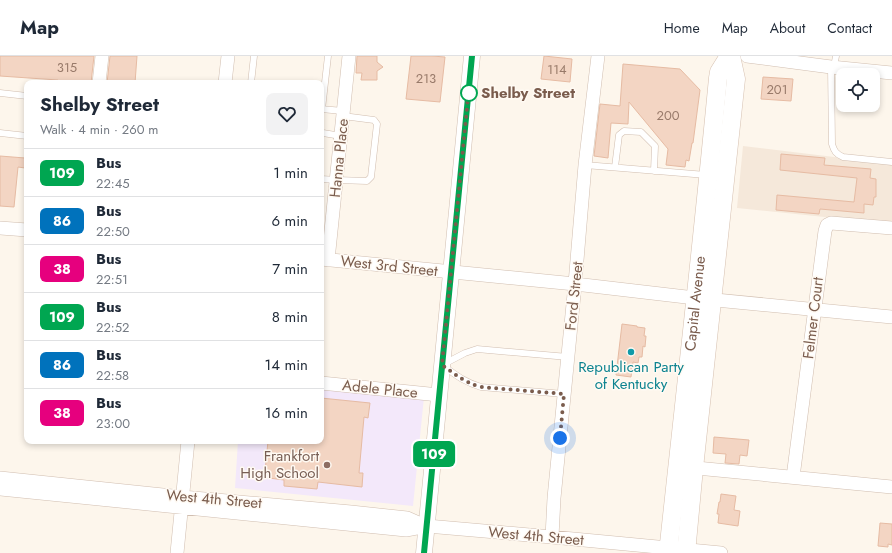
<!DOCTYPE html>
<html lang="en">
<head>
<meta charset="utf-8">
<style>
  body { margin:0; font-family:Jost,sans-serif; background:#f2f2f3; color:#1f2937; height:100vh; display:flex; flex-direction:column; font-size:15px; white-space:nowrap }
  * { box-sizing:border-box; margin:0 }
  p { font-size:13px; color:#747a83 }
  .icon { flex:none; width:22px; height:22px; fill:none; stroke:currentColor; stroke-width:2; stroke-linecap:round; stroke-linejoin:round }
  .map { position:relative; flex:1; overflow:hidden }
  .details { position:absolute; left:24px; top:24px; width:300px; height:364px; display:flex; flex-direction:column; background:#fff; border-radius:8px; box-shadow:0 2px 6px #0003 }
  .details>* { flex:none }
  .badge { padding:0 8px; border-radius:6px; font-size:14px; line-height:26px }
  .controls { position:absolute; left:836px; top:12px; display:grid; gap:8px }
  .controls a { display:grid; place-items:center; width:44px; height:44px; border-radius:8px; background:#fff; box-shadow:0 2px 6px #0003; font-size:20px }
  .you { position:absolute; width:20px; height:20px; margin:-10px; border:3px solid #fff; border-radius:50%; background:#1a73e8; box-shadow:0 0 0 6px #1a73e833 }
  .map>.badge { position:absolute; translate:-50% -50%; box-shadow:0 0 0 2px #fff }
  .round { display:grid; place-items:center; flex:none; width:42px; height:42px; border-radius:8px; background:#f2f2f3 }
  .head { display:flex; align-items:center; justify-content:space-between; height:68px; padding:0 16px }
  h1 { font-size:19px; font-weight:700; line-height:30px }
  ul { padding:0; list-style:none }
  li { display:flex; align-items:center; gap:12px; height:48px; padding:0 16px; border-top:1px solid #e0e1e3 }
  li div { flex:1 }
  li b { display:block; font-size:15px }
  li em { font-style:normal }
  li .badge { min-width:44px; font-weight:700; text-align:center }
  header { display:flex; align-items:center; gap:24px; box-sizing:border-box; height:56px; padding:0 20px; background:#fff; border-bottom:1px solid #e0e1e3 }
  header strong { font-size:19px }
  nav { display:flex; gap:22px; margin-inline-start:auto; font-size:14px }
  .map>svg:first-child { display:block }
  .residential { fill:#f5e8da }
  .education { fill:#f3e8fa }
  .building { fill:#f3d5c3; stroke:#e6bba3 }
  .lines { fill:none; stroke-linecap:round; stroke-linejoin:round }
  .service-casing { stroke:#d1beb0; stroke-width:7 }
  .minor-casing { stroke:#d1beb0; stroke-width:14 }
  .tertiary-casing { stroke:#d1beb0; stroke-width:17 }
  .secondary-casing { stroke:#d6c0b0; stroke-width:19 }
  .service { stroke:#fff; stroke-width:6 }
  .minor { stroke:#fff; stroke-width:13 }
  .tertiary { stroke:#fff; stroke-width:16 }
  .secondary { stroke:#fff; stroke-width:18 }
  .line-casing { stroke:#fff; stroke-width:9 }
  .line { stroke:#00a651; stroke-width:6 }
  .walk { stroke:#7a5c4d; stroke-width:4; stroke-dasharray:0 7.2 }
  .stop-dot { fill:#fff; stroke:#00a651; stroke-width:2 }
  .culture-dot { fill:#0f9aa8; stroke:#fffaf3; stroke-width:1.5 }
  .education-dot { fill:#8d6e63; stroke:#fffaf3; stroke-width:1.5 }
  .labels { text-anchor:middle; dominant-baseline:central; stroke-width:3; stroke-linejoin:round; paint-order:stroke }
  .number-label { font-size:13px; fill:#987a6a }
  .stop-label { font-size:15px; font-weight:bold; fill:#7a5c4d; stroke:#fffaf3; text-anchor:start }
  .street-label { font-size:15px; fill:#7a5c4d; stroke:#fffaf3 }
  .culture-label { font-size:15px; fill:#0d838f; stroke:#fffaf3 }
  .education-label { font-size:15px; fill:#785e54; stroke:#fffaf3; text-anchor:end }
</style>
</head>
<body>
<header>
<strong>Map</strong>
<nav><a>Home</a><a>Map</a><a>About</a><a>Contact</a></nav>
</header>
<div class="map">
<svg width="892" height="497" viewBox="0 0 892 497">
  <rect width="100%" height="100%" fill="#fdf6ec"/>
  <path class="residential" d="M743,90L892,108V168L737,152Z"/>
  <path class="education" d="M321,330L424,341L413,450L235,432L238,385H321Z"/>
  <path class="building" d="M0,0H94L91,27H57L58,24L0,20Z
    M110,0H137L135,27H107Z
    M357,0H377V6L383,11L377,15V24H361L362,17H356Z
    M411,0H432L445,1L440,46L406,43Z
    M544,0L572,3L570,26L541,23Z
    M623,8L680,13L700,34L693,87H692L689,105L686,104L685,111L666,109L668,93L629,46L628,68L611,67L608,102L594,100L600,48L620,50Z
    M763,21L793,23L791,45L761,43Z
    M781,98L825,102L824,109L871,113L870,122L876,123V141H874L873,149L864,148V157L820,153L819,158L776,154L777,139L854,146L857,122L780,114Z
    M0,100L25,102V112L18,111L14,151L0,150Z
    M622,268L637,270V271L645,272L644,280H646L645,291L643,290L642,301H639L638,307L633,306L631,321L616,319Z
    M321,342L370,347L368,362L364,361L359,417H363L362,431L318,426L317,433L284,430V424L269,422V417L265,416L268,385H321Z
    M714,381L749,384L747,400L740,399L739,408L725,407L726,398L713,397Z
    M721,438L736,440L734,454L740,455L738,470L718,467L719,458H717L719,446H720Z
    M880,467L892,468V489L888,488V491L878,490Z"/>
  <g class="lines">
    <defs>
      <path id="service" d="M831,11L832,88C834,95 836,98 843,101L892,106
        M834,11L836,0
        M251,27L254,0
        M0,37L27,40
        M321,53L343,55
        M322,53L328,0
        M0,77L27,80
        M321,78L323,77L341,80
        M585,109L706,119
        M615,111L619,79L624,75L641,76L655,90L654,115
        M321,123L337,124L367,125L371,121L377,68L374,64L343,60
        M564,338L481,331C464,326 456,319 442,309L465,297L477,293L568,301"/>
      <path id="minor" d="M747,0L831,11L892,17
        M99,27L102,0
        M225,27L228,0
        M0,172L27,174
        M321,203L575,228L695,242L892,261
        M328,204L349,0
        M321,327L439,339
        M686,411L892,431
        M793,421L825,175L827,169L831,167L892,172
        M0,422L182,441L351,456L407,462L425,470
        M0,433L406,474L427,470L552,481L721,497
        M552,481L554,442L575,228L585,109L598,0
        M177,497L188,385"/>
      <path id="tertiary" d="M424,497L472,0"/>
      <g id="secondary">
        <path id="s1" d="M668,497C685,339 703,180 718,22L719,16L729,0"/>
        <path d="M686,497L694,412L736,23L731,0"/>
      </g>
    </defs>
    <use href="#service" class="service-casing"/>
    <use href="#minor" class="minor-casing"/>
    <use href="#tertiary" class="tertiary-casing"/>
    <use href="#secondary" class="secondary-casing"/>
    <use href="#service" class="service"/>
    <use href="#minor" class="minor"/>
    <use href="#tertiary" class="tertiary"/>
    <use href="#secondary" class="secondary"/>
  </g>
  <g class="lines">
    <defs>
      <path id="line" d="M424,497L472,0"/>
    </defs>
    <use href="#line" class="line-casing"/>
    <use href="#line" class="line"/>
    <path class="walk" d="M469,37V31L442,309C456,319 464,326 481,331L564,338L560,382"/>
  </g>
  <circle class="stop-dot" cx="469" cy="37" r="8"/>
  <circle class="culture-dot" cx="631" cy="296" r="4"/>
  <circle class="education-dot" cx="327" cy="409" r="4"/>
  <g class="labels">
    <g class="number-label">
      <text x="67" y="11">315</text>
      <text x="557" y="13">114</text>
      <text x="426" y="22">213</text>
      <text x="777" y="33">201</text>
      <text x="668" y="59">200</text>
    </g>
    <g class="stop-label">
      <text x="481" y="37">Shelby Street</text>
    </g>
    <g class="street-label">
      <text transform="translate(339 102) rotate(-84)">Hanna Place</text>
      <text transform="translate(389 210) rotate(6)">West 3rd Street</text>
      <text transform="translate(574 240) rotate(-84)">Ford Street</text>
      <text stroke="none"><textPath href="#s1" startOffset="251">Capital Avenue</textPath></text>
      <text transform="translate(813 262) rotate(-83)">Felmer Court</text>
      <text transform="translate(380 333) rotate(6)">Adele Place</text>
      <text transform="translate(214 443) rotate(5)">West 4th Street</text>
      <text transform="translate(536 480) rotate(5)">West 4th Street</text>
    </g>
    <g class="culture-label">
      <text x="631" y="311">Republican Party<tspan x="631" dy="17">of Kentucky</tspan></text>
    </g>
    <g class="education-label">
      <text x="319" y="400">Frankfort<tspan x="319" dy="17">High School</tspan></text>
    </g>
  </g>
</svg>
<div class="controls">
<a><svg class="icon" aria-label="locate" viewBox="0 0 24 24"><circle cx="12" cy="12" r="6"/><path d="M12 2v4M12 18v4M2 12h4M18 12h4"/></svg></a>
</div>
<div class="you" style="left:560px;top:382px"></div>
<b class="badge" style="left:434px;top:398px;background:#00a651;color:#fff">109</b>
<section class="details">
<div class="head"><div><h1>Shelby Street</h1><p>Walk · 4 min · 260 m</p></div><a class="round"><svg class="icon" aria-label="heart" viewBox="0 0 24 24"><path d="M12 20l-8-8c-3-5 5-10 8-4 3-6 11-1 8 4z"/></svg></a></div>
<ul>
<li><span class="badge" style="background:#00a651;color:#fff">109</span><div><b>Bus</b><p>22:45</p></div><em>1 min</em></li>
<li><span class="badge" style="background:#0072bc;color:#fff">86</span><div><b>Bus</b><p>22:50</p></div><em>6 min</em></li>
<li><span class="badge" style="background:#e6007e;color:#fff">38</span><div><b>Bus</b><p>22:51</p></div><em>7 min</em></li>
<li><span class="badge" style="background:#00a651;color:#fff">109</span><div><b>Bus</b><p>22:52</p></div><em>8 min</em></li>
<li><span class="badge" style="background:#0072bc;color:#fff">86</span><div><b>Bus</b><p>22:58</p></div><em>14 min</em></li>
<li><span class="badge" style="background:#e6007e;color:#fff">38</span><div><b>Bus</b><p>23:00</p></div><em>16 min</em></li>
</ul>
</section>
</div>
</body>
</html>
